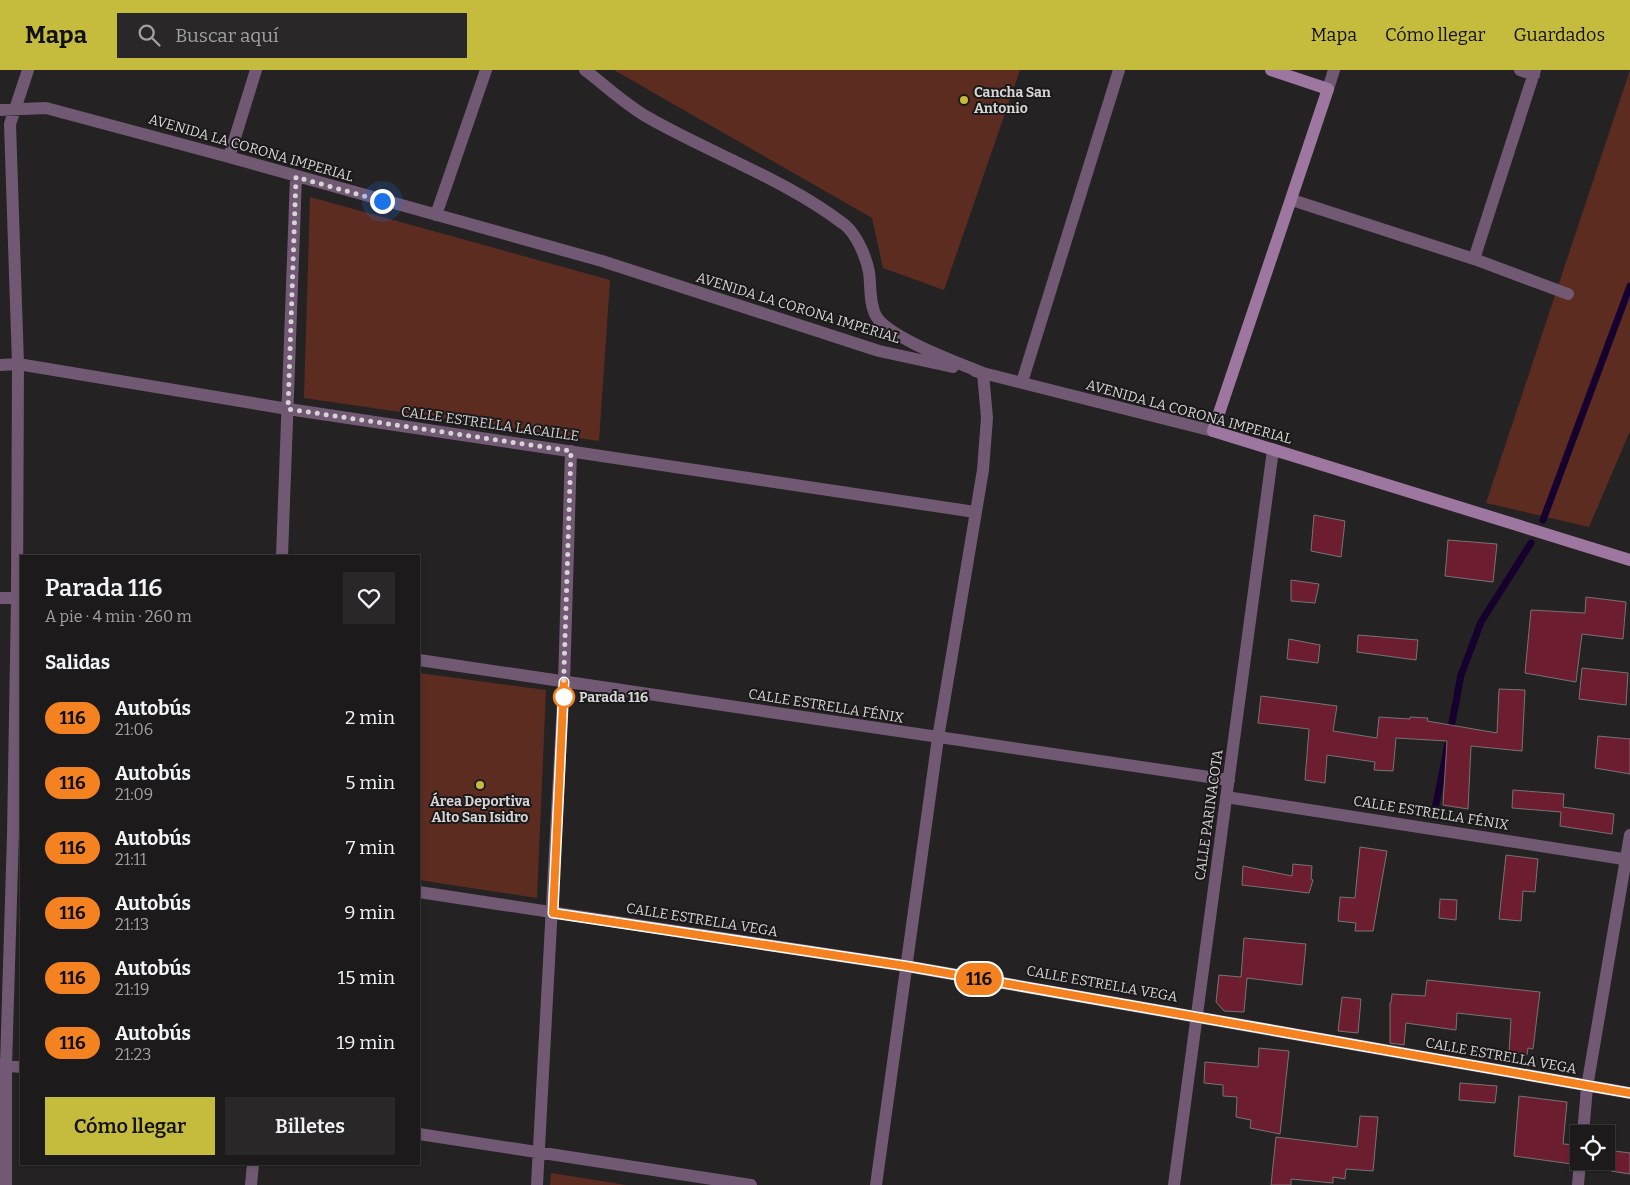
<!DOCTYPE html>
<html lang="es">
<head>
<meta charset="utf-8">
<style>
  body { margin:0; font-family:Bitter,serif; background:#292727; color:#f1f3f6; height:100vh; display:flex; flex-direction:column; font-size:19px; white-space:nowrap }
  * { box-sizing:border-box; margin:0 }
  p { font-size:16px; color:#a0a1a2 }
  .icon { flex:none; width:28px; height:28px; fill:none; stroke:currentColor; stroke-width:2; stroke-linecap:round; stroke-linejoin:round }
  .map { position:relative; flex:1; overflow:hidden }
  .drawer { position:absolute; left:20px; top:485px; width:400px; height:610px; display:flex; flex-direction:column; background:#1c1a1a; border-radius:0px; box-shadow:0 1px 4px #0004,0 0 0 1px #3a3839 }
  .drawer>* { flex:none }
  .badge { padding:0 10px; border-radius:16px; font-size:18px; line-height:32px }
  .buttons { position:absolute; left:1570px; top:1055px; display:grid; gap:10px }
  .buttons a { display:grid; place-items:center; width:45px; height:45px; border-radius:0px; background:#1c1a1a; box-shadow:0 1px 4px #0004,0 0 0 1px #3a3839; font-size:25px }
  .you { position:absolute; width:25px; height:25px; margin:-12px; border:4px solid #fff; border-radius:50%; background:#1a73e8; box-shadow:0 0 0 8px #1a73e833 }
  .map>.badge { position:absolute; translate:-50% -50%; box-shadow:0 0 0 2px #fff }
  h2 { padding:0 25px; font-size:19px; line-height:45px }
  .round { display:grid; place-items:center; flex:none; width:52px; height:52px; border-radius:0px; background:#292727 }
  .summary { display:flex; align-items:center; justify-content:space-between; height:85px; padding:0 25px }
  h1 { font-size:24px; font-weight:600; line-height:38px }
  .button { display:flex; gap:10px; margin-top:auto; padding:10px 25px }
  .button a { flex:1; height:58px; border-radius:0px; background:#c5bc3d; color:#111; font-size:20px; font-weight:600; line-height:58px; text-align:center }
  .button a+a { background:#292727; color:#f1f3f6 }
  ul { padding:0; list-style:none }
  li { display:flex; align-items:center; gap:15px; height:65px; padding:0 25px }
  li div { flex:1 }
  li b { display:block; font-size:19px }
  li em { font-style:normal }
  li .badge { min-width:55px; font-weight:700; text-align:center }
  header { display:flex; align-items:center; gap:30px; box-sizing:border-box; height:70px; padding:0 25px; background:#c5bc3d; color:#111 }
  header strong { font-size:24px }
  nav { display:flex; gap:28px; margin-inline-start:auto; font-size:18px }
  .search { width:350px; height:45px; background:#292727; display:flex; align-items:center; gap:12px; box-sizing:border-box; padding:0 18px; border-radius:0px; color:#a0a1a2; font-size:19px }
  .map>svg:first-child { display:block }
  .green { fill:#5d2c21 }
  .lines { fill:none; stroke-linecap:round; stroke-linejoin:round }
  .stream { stroke:#16002e; stroke-width:7 }
  .building { fill:#6c1e30; stroke:#767373 }
  .street { stroke:#715973; stroke-width:12 }
  .secondary { stroke:#9d77a0; stroke-width:12 }
  .line-casing { stroke:#fff; stroke-width:11 }
  .line { stroke:#f58220; stroke-width:8 }
  .walk { stroke:#d6d4d5; stroke-width:5; stroke-dasharray:0 9 }
  .poi-dot { fill:#c5bc3d; stroke:#1b191a; stroke-width:2 }
  .stop-dot { fill:#fff; stroke:#f58220; stroke-width:2.5 }
  .labels { text-anchor:middle; dominant-baseline:central; stroke-width:4; stroke-linejoin:round; paint-order:stroke }
  .poi-label { font-size:14px; font-weight:bold; fill:#d6d4d5; stroke:#1b191a; text-anchor:start }
  .street-label { font-size:14px; fill:#d6d4d5; stroke:#1b191a }
  .stop-label { font-size:14px; font-weight:bold; fill:#d6d4d5; stroke:#1b191a; text-anchor:start }
</style>
</head>
<body>
<header>
<strong>Mapa</strong>
<div class="search"><svg class="icon" aria-label="search" viewBox="0 0 24 24"><circle cx="10" cy="10" r="6"/><path d="M15 15l6 6"/></svg>Buscar aquí</div>
<nav><a>Mapa</a><a>Cómo llegar</a><a>Guardados</a></nav>
</header>
<div class="map">
<svg width="1630" height="1115" viewBox="0 0 1630 1115">
  <rect width="100%" height="100%" fill="#252223"/>
  <path class="green" d="M614,0H1020L944,220L883,198L872,148Z
    M1630,0V361L1589,457L1486,433Z
    M310,127L610,210L599,371L304,328Z
    M419,603L546,620L537,828L419,810Z
    M551,1103L626,1115H550Z"/>
  <g class="lines">
    <path class="stream" d="M1543,450L1630,216
      M1450,663L1461,605L1481,552L1531,473
      M1434,744L1448,674"/>
  </g>
  <path class="building" d="M1314,445L1345,451L1341,487L1311,481Z
    M1448,470L1497,474L1493,512L1445,506Z
    M1291,510L1319,514L1315,533L1291,531Z
    M1586,527L1626,532L1623,569L1582,564L1576,612L1525,603L1531,540L1585,543Z
    M1358,565L1418,570L1416,590L1357,582Z
    M1289,569L1320,575L1318,593L1287,589Z
    M1582,598L1628,603L1626,635L1579,629Z
    M1499,619L1525,620L1522,681L1471,676L1468,739L1443,735L1447,671L1396,668L1393,701L1374,700L1375,692L1327,685L1325,713L1305,710L1309,659L1258,653L1261,626L1337,636L1333,661L1377,668L1379,647L1410,649V647L1428,648L1427,651L1497,663Z
    M1598,666L1630,669V704L1595,698Z
    M1513,720L1564,724L1563,737L1614,744L1612,764L1560,756L1561,742L1512,738Z
    M1360,777L1387,781L1373,861H1355L1356,853L1338,851L1340,827L1355,828Z
    M1506,785L1538,789L1535,822L1523,821L1521,851L1499,849Z
    M1293,794L1312,796L1311,809L1313,810L1309,823L1242,815L1243,796L1292,806Z
    M1440,829L1457,830L1456,850L1439,848Z
    M1244,868L1306,874L1302,915L1247,908L1244,942L1224,941L1216,932L1219,905L1241,907Z
    M1427,910L1540,922L1533,979L1528,978L1527,985L1509,982L1511,949L1457,943L1456,960L1406,953L1404,975L1390,973V933H1391L1392,924L1425,926Z
    M1342,927L1361,929L1358,963L1338,961Z
    M1259,978L1289,981L1280,1064L1250,1058L1251,1050L1236,1047L1237,1027L1223,1026V1015L1204,1013L1205,992L1258,997Z
    M1460,1013L1497,1016L1495,1033L1459,1030Z
    M1519,1026L1567,1032L1563,1074L1577,1075L1572,1094L1514,1086Z
    M1360,1046L1378,1047L1373,1101L1346,1099L1345,1109L1333,1107V1113L1291,1109V1115H1271L1276,1067L1357,1077Z
    M1614,1081L1630,1083V1104L1611,1101Z"/>
  <g class="lines">
    <path class="street" d="M585,0C606,16 626,35 649,48C714,85 785,109 845,155C857,165 866,187 869,202C871,216 869,233 876,246C889,268 959,293 983,303L987,348L983,400L938,668L876,1115
      M1520,0L1534,5
      M1328,19L1334,0
      M0,40L46,38L229,87L602,191L879,281L953,297
      M229,87L256,0
      M1292,130L1474,189L1568,224
      M436,145L486,0
      M1474,189L1535,0
      M0,295L18,294L288,339L975,442
      M975,301L1213,361
      M1022,312L1119,0
      M282,486L296,107
      M0,528H21
      M419,590L1229,710
      M1226,727L1630,790
      M419,822L906,896L1630,1023
      M0,995L21,997
      M419,1064L751,1115
      M1583,1064L1587,1017L1630,765
      M6,1115V995L13,764L17,528L18,294L10,54L28,0
      M251,1115L253,1094
      M537,1115L564,612L571,381
      M1174,1115L1273,380
      M1578,1115L1580,1091"/>
    <path class="secondary" d="M1271,0L1328,19L1213,361L1630,490"/>
  </g>
  <g class="lines">
    <defs>
      <path id="line" d="M564,612L553,843L906,896L1630,1023"/>
    </defs>
    <use href="#line" class="line-casing"/>
    <use href="#line" class="line"/>
    <path class="walk" d="M382,131L296,107L288,339L571,381L563,631L564,627"/>
  </g>
  <g class="poi-dot">
    <circle cx="964" cy="30" r="5"/>
    <circle cx="480" cy="715" r="5"/>
  </g>
  <circle class="stop-dot" cx="564" cy="627" r="10"/>
  <g class="labels">
    <g class="poi-label">
      <text x="974" y="22">Cancha San<tspan x="974" dy="16">Antonio</tspan></text>
      <text x="480" y="731" text-anchor="middle">Área Deportiva<tspan x="480" dy="16">Alto San Isidro</tspan></text>
    </g>
    <g class="street-label">
      <text transform="translate(251 78) rotate(16)">AVENIDA LA CORONA IMPERIAL</text>
      <text transform="translate(798 238) rotate(17)">AVENIDA LA CORONA IMPERIAL</text>
      <text transform="translate(1189 342) rotate(15)">AVENIDA LA CORONA IMPERIAL</text>
      <text transform="translate(490 354) rotate(8)">CALLE ESTRELLA LACAILLE</text>
      <text transform="translate(826 636) rotate(9)">CALLE ESTRELLA FÉNIX</text>
      <text transform="translate(1431 743) rotate(9)">CALLE ESTRELLA FÉNIX</text>
      <text transform="translate(1209 745) rotate(-82)">CALLE PARINACOTA</text>
      <text transform="translate(702 850) rotate(9)">CALLE ESTRELLA VEGA</text>
      <text transform="translate(1102 914) rotate(10)">CALLE ESTRELLA VEGA</text>
      <text transform="translate(1501 986) rotate(10)">CALLE ESTRELLA VEGA</text>
    </g>
    <g class="stop-label">
      <text x="579" y="627">Parada 116</text>
    </g>
  </g>
</svg>
<div class="buttons">
<a><svg class="icon" aria-label="locate" viewBox="0 0 24 24"><circle cx="12" cy="12" r="6"/><path d="M12 2v4M12 18v4M2 12h4M18 12h4"/></svg></a>
</div>
<div class="you" style="left:382px;top:131px"></div>
<b class="badge" style="left:979px;top:909px;background:#f58220;color:#111">116</b>
<section class="drawer">
<div class="summary"><div><h1>Parada 116</h1><p>A pie · 4 min · 260 m</p></div><a class="round"><svg class="icon" aria-label="heart" viewBox="0 0 24 24"><path d="M12 20l-8-8c-3-5 5-10 8-4 3-6 11-1 8 4z"/></svg></a></div>
<h2>Salidas</h2>
<ul>
<li><span class="badge" style="background:#f58220;color:#111">116</span><div><b>Autobús</b><p>21:06</p></div><em>2 min</em></li>
<li><span class="badge" style="background:#f58220;color:#111">116</span><div><b>Autobús</b><p>21:09</p></div><em>5 min</em></li>
<li><span class="badge" style="background:#f58220;color:#111">116</span><div><b>Autobús</b><p>21:11</p></div><em>7 min</em></li>
<li><span class="badge" style="background:#f58220;color:#111">116</span><div><b>Autobús</b><p>21:13</p></div><em>9 min</em></li>
<li><span class="badge" style="background:#f58220;color:#111">116</span><div><b>Autobús</b><p>21:19</p></div><em>15 min</em></li>
<li><span class="badge" style="background:#f58220;color:#111">116</span><div><b>Autobús</b><p>21:23</p></div><em>19 min</em></li>
</ul>
<div class="button"><a>Cómo llegar</a><a>Billetes</a></div>
</section>
</div>
</body>
</html>
